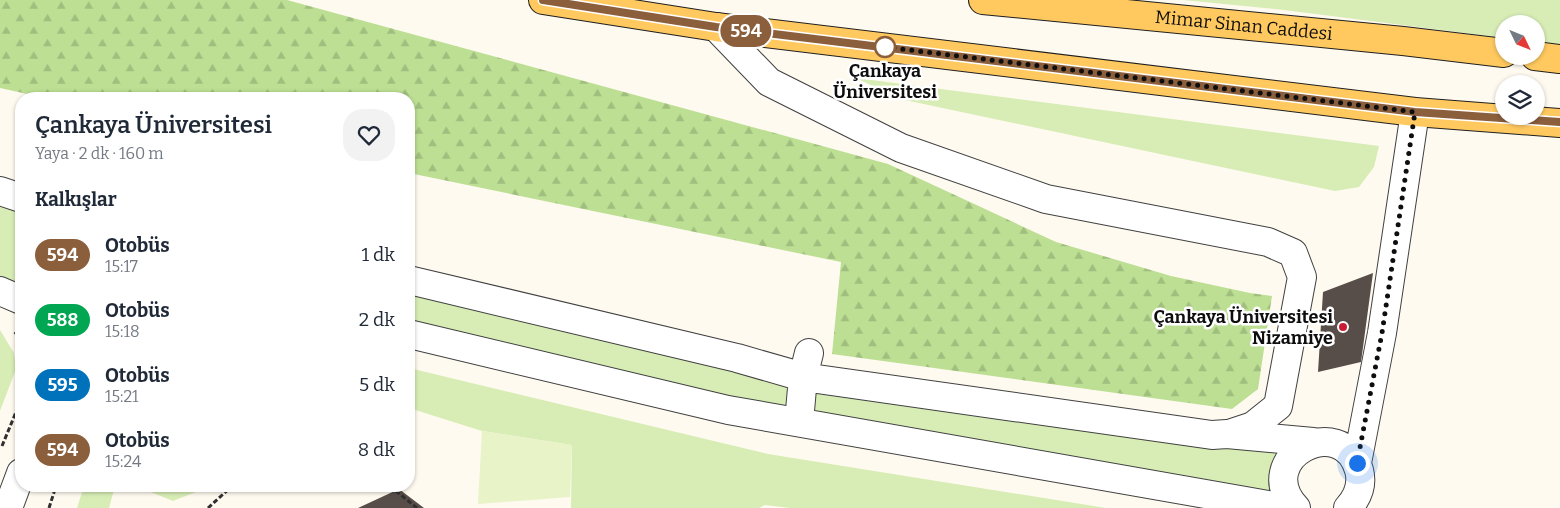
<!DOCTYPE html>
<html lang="tr">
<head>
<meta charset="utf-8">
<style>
  body { margin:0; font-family:Bitter,serif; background:#f2f2f3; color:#1f2937; height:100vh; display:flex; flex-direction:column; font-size:19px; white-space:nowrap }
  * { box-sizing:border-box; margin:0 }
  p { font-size:16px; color:#747a83 }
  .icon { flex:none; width:28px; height:28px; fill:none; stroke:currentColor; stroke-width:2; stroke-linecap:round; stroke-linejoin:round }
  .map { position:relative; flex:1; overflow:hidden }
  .details { position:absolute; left:15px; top:92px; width:400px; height:400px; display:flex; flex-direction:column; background:#fff; border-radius:20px; box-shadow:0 1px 4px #0004 }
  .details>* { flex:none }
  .badge { padding:0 10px; border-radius:16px; font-size:18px; line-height:32px }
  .needle { width:32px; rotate:133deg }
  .buttons { position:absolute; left:1495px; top:15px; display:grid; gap:10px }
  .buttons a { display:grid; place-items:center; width:50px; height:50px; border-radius:50%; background:#fff; box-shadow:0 1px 4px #0004; font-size:25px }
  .you { position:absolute; width:25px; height:25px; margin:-12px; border:4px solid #fff; border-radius:50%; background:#1a73e8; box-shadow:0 0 0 8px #1a73e833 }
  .map>.badge { position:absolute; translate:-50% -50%; box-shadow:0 0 0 2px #fff }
  h2 { padding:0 20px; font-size:19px; line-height:45px }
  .round { display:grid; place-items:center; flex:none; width:52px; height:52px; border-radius:20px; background:#f2f2f3 }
  .head { display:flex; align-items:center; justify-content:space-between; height:85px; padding:0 20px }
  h1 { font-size:24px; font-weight:600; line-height:38px }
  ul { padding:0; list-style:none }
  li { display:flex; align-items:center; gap:15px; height:65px; padding:0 20px }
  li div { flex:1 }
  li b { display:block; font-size:19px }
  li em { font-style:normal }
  li .badge { min-width:55px; font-weight:700; text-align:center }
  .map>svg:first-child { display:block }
  .grass { fill:#d7edb5 }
  .forest { fill:url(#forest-firs) }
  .pitch { fill:#e8f3c8 }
  .building { fill:#584e49 }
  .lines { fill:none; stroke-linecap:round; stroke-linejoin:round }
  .minor-casing { stroke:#414141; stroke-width:30 }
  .major-casing { stroke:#1f1f1f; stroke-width:30 }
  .path { stroke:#303030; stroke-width:3; stroke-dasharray:5 2.5; stroke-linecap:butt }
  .minor { stroke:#fff; stroke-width:28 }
  .major { stroke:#ffc95f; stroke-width:28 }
  .line-casing { stroke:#fff; stroke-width:11 }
  .line { stroke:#8b5e3c; stroke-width:8 }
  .walk { stroke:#0e0e0e; stroke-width:5; stroke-dasharray:0 9 }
  .stop-dot { fill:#fff; stroke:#8b5e3c; stroke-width:2.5 }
  .poi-dot { fill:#c91b33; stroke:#fff; stroke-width:2 }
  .labels { text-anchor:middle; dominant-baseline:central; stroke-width:5; stroke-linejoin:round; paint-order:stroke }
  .street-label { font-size:18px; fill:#0e0e0e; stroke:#fff }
  .stop-label { font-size:18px; font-weight:bold; fill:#0e0e0e; stroke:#fff }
  .poi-label { font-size:18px; font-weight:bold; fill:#0e0e0e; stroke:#fff; text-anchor:end }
</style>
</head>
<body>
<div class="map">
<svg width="1560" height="508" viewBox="0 0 1560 508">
  <defs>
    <pattern id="forest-firs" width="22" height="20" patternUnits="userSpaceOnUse" patternTransform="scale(1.25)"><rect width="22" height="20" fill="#bcdf93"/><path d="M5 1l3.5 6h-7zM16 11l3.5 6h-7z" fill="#a0be7e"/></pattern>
  </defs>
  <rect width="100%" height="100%" fill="#fffaef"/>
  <path class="grass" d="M1183,0H1560V45L1536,42V24H1504V38L1284,10Z
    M856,78L1379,146L1374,167L1359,187L1335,191L900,99Z
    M0,191L21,198V300L0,291Z
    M409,280L803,377L1212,435L1292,456L1296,508L409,334Z
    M0,330L14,353L16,369L0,411Z
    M409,368L768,454L1106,508H790L765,505L759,508H571L572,445L482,431L409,408Z
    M84,486H115L109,508H77Z
    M136,486H211L173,501Z"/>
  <path class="forest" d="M0,0H287L888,164L1056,242L1171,276L1250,293L1272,296L1258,389L1232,409L832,354L841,262L409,173V99H50L0,88Z"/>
  <path class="pitch" d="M482,431L572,445L570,497L478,504Z"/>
  <path class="building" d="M1373,273L1361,362L1318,372L1323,292Z
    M399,489L424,508H358Z"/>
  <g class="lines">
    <defs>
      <path id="minor" d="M716,27L769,82L901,148L1046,199L1268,242L1293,253L1302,277L1278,406L1253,426L1229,434
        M0,191L21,198
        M409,280L737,358L803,377L1212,435L1227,434L1313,442
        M0,291L21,300
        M409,334L728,410L1285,508
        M799,422L803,377L809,353
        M1357,463L1382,333L1415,112
        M8,508L21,473
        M1296,508C1250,458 1342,410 1359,470C1363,485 1358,497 1348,508"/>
      <g id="major">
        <path d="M543,0L716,27L1415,112L1560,123"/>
        <path id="s1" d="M983,0L1403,41L1504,53"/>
        <path d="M1535,56L1560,59"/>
      </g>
    </defs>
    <use href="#minor" class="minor-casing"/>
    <use href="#major" class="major-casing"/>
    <path class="path" d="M15,332L21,342
      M2,446L21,400
      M390,486L417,508
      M49,508L56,486
      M208,508L232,486"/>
    <use href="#minor" class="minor"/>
    <use href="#major" class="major"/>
  </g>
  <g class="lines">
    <defs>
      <path id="line" d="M543,0L716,27L1415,112L1560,122"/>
    </defs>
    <use href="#line" class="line-casing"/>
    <use href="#line" class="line"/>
    <path class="walk" d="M885,47L1415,112L1382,333L1357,463"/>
  </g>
  <circle class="stop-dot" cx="885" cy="47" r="10"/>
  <circle class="poi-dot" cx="1343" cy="327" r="5"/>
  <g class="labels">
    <g class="street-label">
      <text stroke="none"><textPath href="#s1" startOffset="262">Mimar Sinan Caddesi</textPath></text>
    </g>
    <g class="stop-label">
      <text x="885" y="71">Çankaya<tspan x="885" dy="21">Üniversitesi</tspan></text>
    </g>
    <g class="poi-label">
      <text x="1333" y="317">Çankaya Üniversitesi<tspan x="1333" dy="21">Nizamiye</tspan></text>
    </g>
  </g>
</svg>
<div class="buttons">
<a><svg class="needle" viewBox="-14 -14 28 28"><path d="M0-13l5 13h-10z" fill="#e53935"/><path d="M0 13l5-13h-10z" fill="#747a83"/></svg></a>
<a><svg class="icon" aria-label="layers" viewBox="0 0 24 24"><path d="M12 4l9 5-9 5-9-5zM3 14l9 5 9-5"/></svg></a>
</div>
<div class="you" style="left:1357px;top:463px"></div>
<b class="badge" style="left:746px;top:31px;background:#8b5e3c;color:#fff">594</b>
<section class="details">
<div class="head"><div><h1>Çankaya Üniversitesi</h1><p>Yaya · 2 dk · 160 m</p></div><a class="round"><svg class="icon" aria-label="heart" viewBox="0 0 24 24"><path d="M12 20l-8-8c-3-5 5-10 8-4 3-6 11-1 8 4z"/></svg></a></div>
<h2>Kalkışlar</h2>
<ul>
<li><span class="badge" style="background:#8b5e3c;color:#fff">594</span><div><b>Otobüs</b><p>15:17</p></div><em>1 dk</em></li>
<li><span class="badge" style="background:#00a651;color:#fff">588</span><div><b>Otobüs</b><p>15:18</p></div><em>2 dk</em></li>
<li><span class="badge" style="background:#0072bc;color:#fff">595</span><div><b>Otobüs</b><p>15:21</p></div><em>5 dk</em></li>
<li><span class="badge" style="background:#8b5e3c;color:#fff">594</span><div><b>Otobüs</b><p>15:24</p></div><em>8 dk</em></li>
</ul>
</section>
</div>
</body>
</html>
